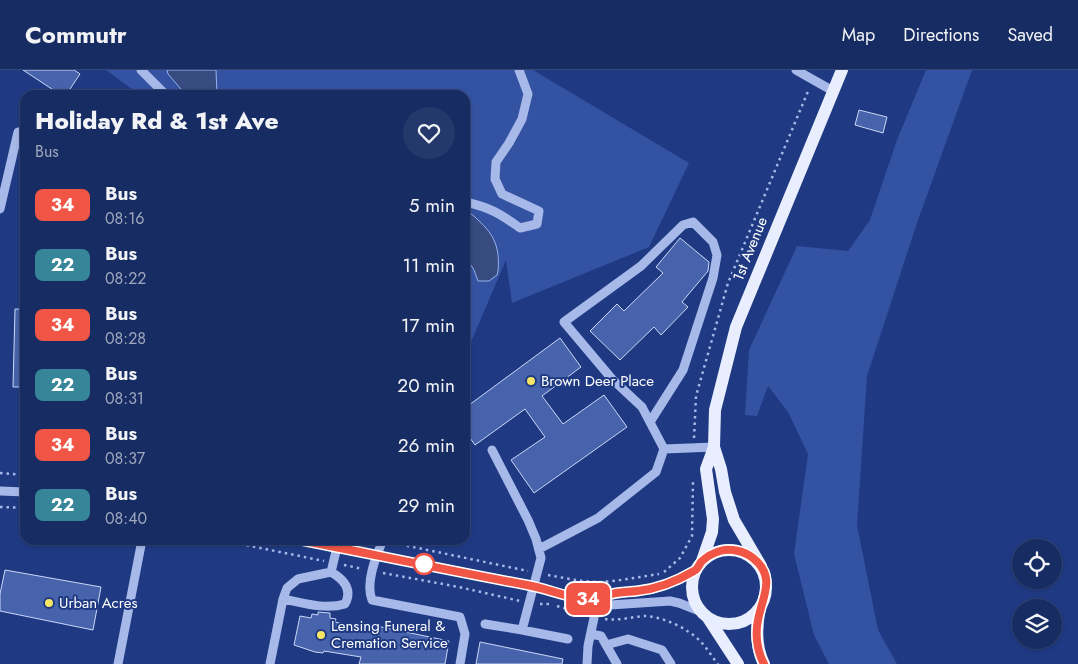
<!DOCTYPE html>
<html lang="en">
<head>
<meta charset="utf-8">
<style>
  body { margin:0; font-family:Jost,sans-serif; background:#24386b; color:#f1f3f6; height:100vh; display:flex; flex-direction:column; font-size:19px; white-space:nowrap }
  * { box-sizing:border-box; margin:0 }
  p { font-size:16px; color:#9ea7be }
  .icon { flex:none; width:28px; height:28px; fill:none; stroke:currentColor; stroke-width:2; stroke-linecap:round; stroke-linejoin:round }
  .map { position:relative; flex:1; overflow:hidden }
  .details { position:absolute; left:20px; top:20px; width:450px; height:455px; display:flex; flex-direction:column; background:#172c62; border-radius:15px; box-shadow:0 1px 4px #0004,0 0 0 1px #364877 }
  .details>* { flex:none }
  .badge { padding:0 10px; border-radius:8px; font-size:18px; line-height:32px }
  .tools { position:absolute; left:1012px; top:469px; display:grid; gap:10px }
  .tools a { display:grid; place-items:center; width:50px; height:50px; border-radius:50%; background:#172c62; box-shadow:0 1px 4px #0004,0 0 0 1px #364877; font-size:25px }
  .map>.badge { position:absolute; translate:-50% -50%; box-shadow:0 0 0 2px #fff }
  .round { display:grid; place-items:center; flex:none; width:52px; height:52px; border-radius:26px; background:#24386b }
  .overview { display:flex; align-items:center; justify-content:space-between; height:85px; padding:0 15px }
  h1 { font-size:24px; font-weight:800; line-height:38px }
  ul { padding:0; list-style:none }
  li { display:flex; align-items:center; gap:15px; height:60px; padding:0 15px }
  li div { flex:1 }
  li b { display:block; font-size:19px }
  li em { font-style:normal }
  li .badge { min-width:55px; font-weight:700; text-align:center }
  header { display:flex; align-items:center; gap:30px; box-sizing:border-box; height:70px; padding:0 25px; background:#172c62; border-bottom:1px solid #364877 }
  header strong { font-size:24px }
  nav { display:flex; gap:28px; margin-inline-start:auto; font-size:18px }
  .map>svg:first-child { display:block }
  .green { fill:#3352a1 }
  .water { fill:#374b81; stroke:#99b2eb }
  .building { fill:#4763ab; stroke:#cad7f7 }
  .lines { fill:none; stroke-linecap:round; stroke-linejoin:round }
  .path { stroke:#a6b9e9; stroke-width:2.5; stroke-dasharray:2.5 4; stroke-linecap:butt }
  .minor { stroke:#a6b9e9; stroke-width:9 }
  .major { stroke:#e9eefe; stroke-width:12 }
  .line-casing { stroke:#fff; stroke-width:11 }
  .line { stroke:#f05546; stroke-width:8 }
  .poi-dot { fill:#f7e566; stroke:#1f3a83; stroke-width:2 }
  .stop-dot { fill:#fff; stroke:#f05546; stroke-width:2.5 }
  .labels { text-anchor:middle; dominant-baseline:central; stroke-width:4; stroke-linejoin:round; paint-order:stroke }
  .street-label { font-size:15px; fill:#fff; stroke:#1f3a83 }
  .poi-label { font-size:15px; fill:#fff; stroke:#1f3a83; text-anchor:start }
</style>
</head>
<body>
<header>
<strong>Commutr</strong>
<nav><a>Map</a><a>Directions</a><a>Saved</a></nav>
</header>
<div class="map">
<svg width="1078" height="594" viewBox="0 0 1078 594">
  <rect width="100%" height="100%" fill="#1f3a83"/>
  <path class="green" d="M106,0H533L689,93L649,177L512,233L506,190L465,286V25H140Z
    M926,0H972L917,153L867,306L857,455L878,560L897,594H829L814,565L794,484L808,384L788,342L768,316L757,346L745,345L749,280L797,176L848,181L870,150L897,70Z"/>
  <path class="water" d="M167,0H216L217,25H186L168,4Z
    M465,141C471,143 474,146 478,150C495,165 500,179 498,201L497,205L489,211H478L474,200L465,186Z"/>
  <path class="building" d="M23,0H74L80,4L66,25H61Z
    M859,40L887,47L883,63L855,55Z
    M680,168L709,192L708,201L682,232L688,237L661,265L654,257L620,290L590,261L617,234L624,241L663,203L656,197Z
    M15,239H25V317H13Z
    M560,268L581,297L542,326L563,354L604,325L627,357L534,423L511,390L545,367L525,339L475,375L465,361V338Z
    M5,500L101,517L93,560L0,541V524Z
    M318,542L330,543V548L336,549L335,552L366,559L367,554L449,571L445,594H359L361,587L324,581L323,583L315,582L294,575L300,546L311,548L312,544L318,545Z
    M480,572L563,589L562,594H476Z"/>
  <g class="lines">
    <path class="path" d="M694,368L696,326L728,213L809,19
      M0,403L25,405
      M0,437L25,438
      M221,470L324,491
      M394,473L528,501
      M344,495L363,499
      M664,502L680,488L692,466L693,411
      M383,503L459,517L520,531
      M548,505C565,508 582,512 600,512C619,511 639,507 659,504
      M540,534H552
      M557,536L583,544
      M605,549C619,551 631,547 644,546C662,546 689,559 701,572C707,578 712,587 718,594"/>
    <path class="minor" d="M141,0L166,25
      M796,0L833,21
      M465,132C489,137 501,144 520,158L537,154L539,141L502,124L495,109L496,92L509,73L522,49L528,24L519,0
      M0,139L18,62
      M664,379L714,377
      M492,380L528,450L536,469L541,488L522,560L568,569
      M0,421L25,422
      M300,470L532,516L573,527L599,529L610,535L670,531L679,533L702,542
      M383,470C376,486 365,513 372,530L460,547L465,564L460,594
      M539,479L598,448L656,402L664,379L642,337L612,309L564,252L641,196L683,155L693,152L713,172L717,185L713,208L683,300L650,352
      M283,529C303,533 325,540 345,534C353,519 343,509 331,502
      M599,529C617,522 635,523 653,519C668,515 682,506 696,500
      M485,554L522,560
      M591,564L601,566L617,594
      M606,575L628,569L662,580L671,594
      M118,594L142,470
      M270,594L283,529L287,518L298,509L331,502L337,477
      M587,594L588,576L598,529"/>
    <path class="major" d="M692 517a37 37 0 1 1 74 0a37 37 0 1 1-74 0Z
      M702,491L712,462L713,449L706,399L714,377
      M761,496L734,450L725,422L721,399L714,377L715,340L736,257L842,0
      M760,538C756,557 755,576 764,594
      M708,548L738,594"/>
  </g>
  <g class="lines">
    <defs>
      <path id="line" d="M300,470C376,485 451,501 527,515C550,519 574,531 597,529C602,529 606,526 611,524C619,522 629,522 637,521C657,519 677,511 694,501C698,499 699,495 701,492C706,487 713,483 720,481C731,478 744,481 753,488C777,507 762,527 758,550C755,564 757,581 764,594"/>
    </defs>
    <use href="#line" class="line-casing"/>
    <use href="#line" class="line"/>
  </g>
  <g class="poi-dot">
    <circle cx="531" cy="311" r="5"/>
    <circle cx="49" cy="533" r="5"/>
    <circle cx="321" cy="565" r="5"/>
  </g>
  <circle class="stop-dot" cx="424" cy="494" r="10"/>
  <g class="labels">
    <g class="street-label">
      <text transform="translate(750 179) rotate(-68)">1st Avenue</text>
    </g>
    <g class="poi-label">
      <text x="541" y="311">Brown Deer Place</text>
      <text x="59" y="533">Urban Acres</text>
      <text x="331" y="556">Lensing Funeral &amp;<tspan x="331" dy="17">Cremation Service</tspan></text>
    </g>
  </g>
</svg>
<div class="tools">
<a><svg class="icon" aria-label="locate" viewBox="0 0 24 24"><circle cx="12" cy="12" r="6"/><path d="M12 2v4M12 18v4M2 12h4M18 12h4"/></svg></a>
<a><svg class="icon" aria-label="layers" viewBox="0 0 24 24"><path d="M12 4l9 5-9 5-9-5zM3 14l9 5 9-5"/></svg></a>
</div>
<b class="badge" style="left:588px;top:529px;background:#f05546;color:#fff">34</b>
<section class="details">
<div class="overview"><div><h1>Holiday Rd &amp; 1st Ave</h1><p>Bus</p></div><a class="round"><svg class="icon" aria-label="heart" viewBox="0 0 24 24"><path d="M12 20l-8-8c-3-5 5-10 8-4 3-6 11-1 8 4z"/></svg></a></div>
<ul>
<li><span class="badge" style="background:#f05546;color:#fff">34</span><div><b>Bus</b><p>08:16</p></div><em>5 min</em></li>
<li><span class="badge" style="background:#378599;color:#fff">22</span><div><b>Bus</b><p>08:22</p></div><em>11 min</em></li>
<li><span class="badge" style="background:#f05546;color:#fff">34</span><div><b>Bus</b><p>08:28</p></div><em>17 min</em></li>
<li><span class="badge" style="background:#378599;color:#fff">22</span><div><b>Bus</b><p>08:31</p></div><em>20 min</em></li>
<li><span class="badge" style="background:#f05546;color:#fff">34</span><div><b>Bus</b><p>08:37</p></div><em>26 min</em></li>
<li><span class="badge" style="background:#378599;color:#fff">22</span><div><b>Bus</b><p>08:40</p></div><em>29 min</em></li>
</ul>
</section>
</div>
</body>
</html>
